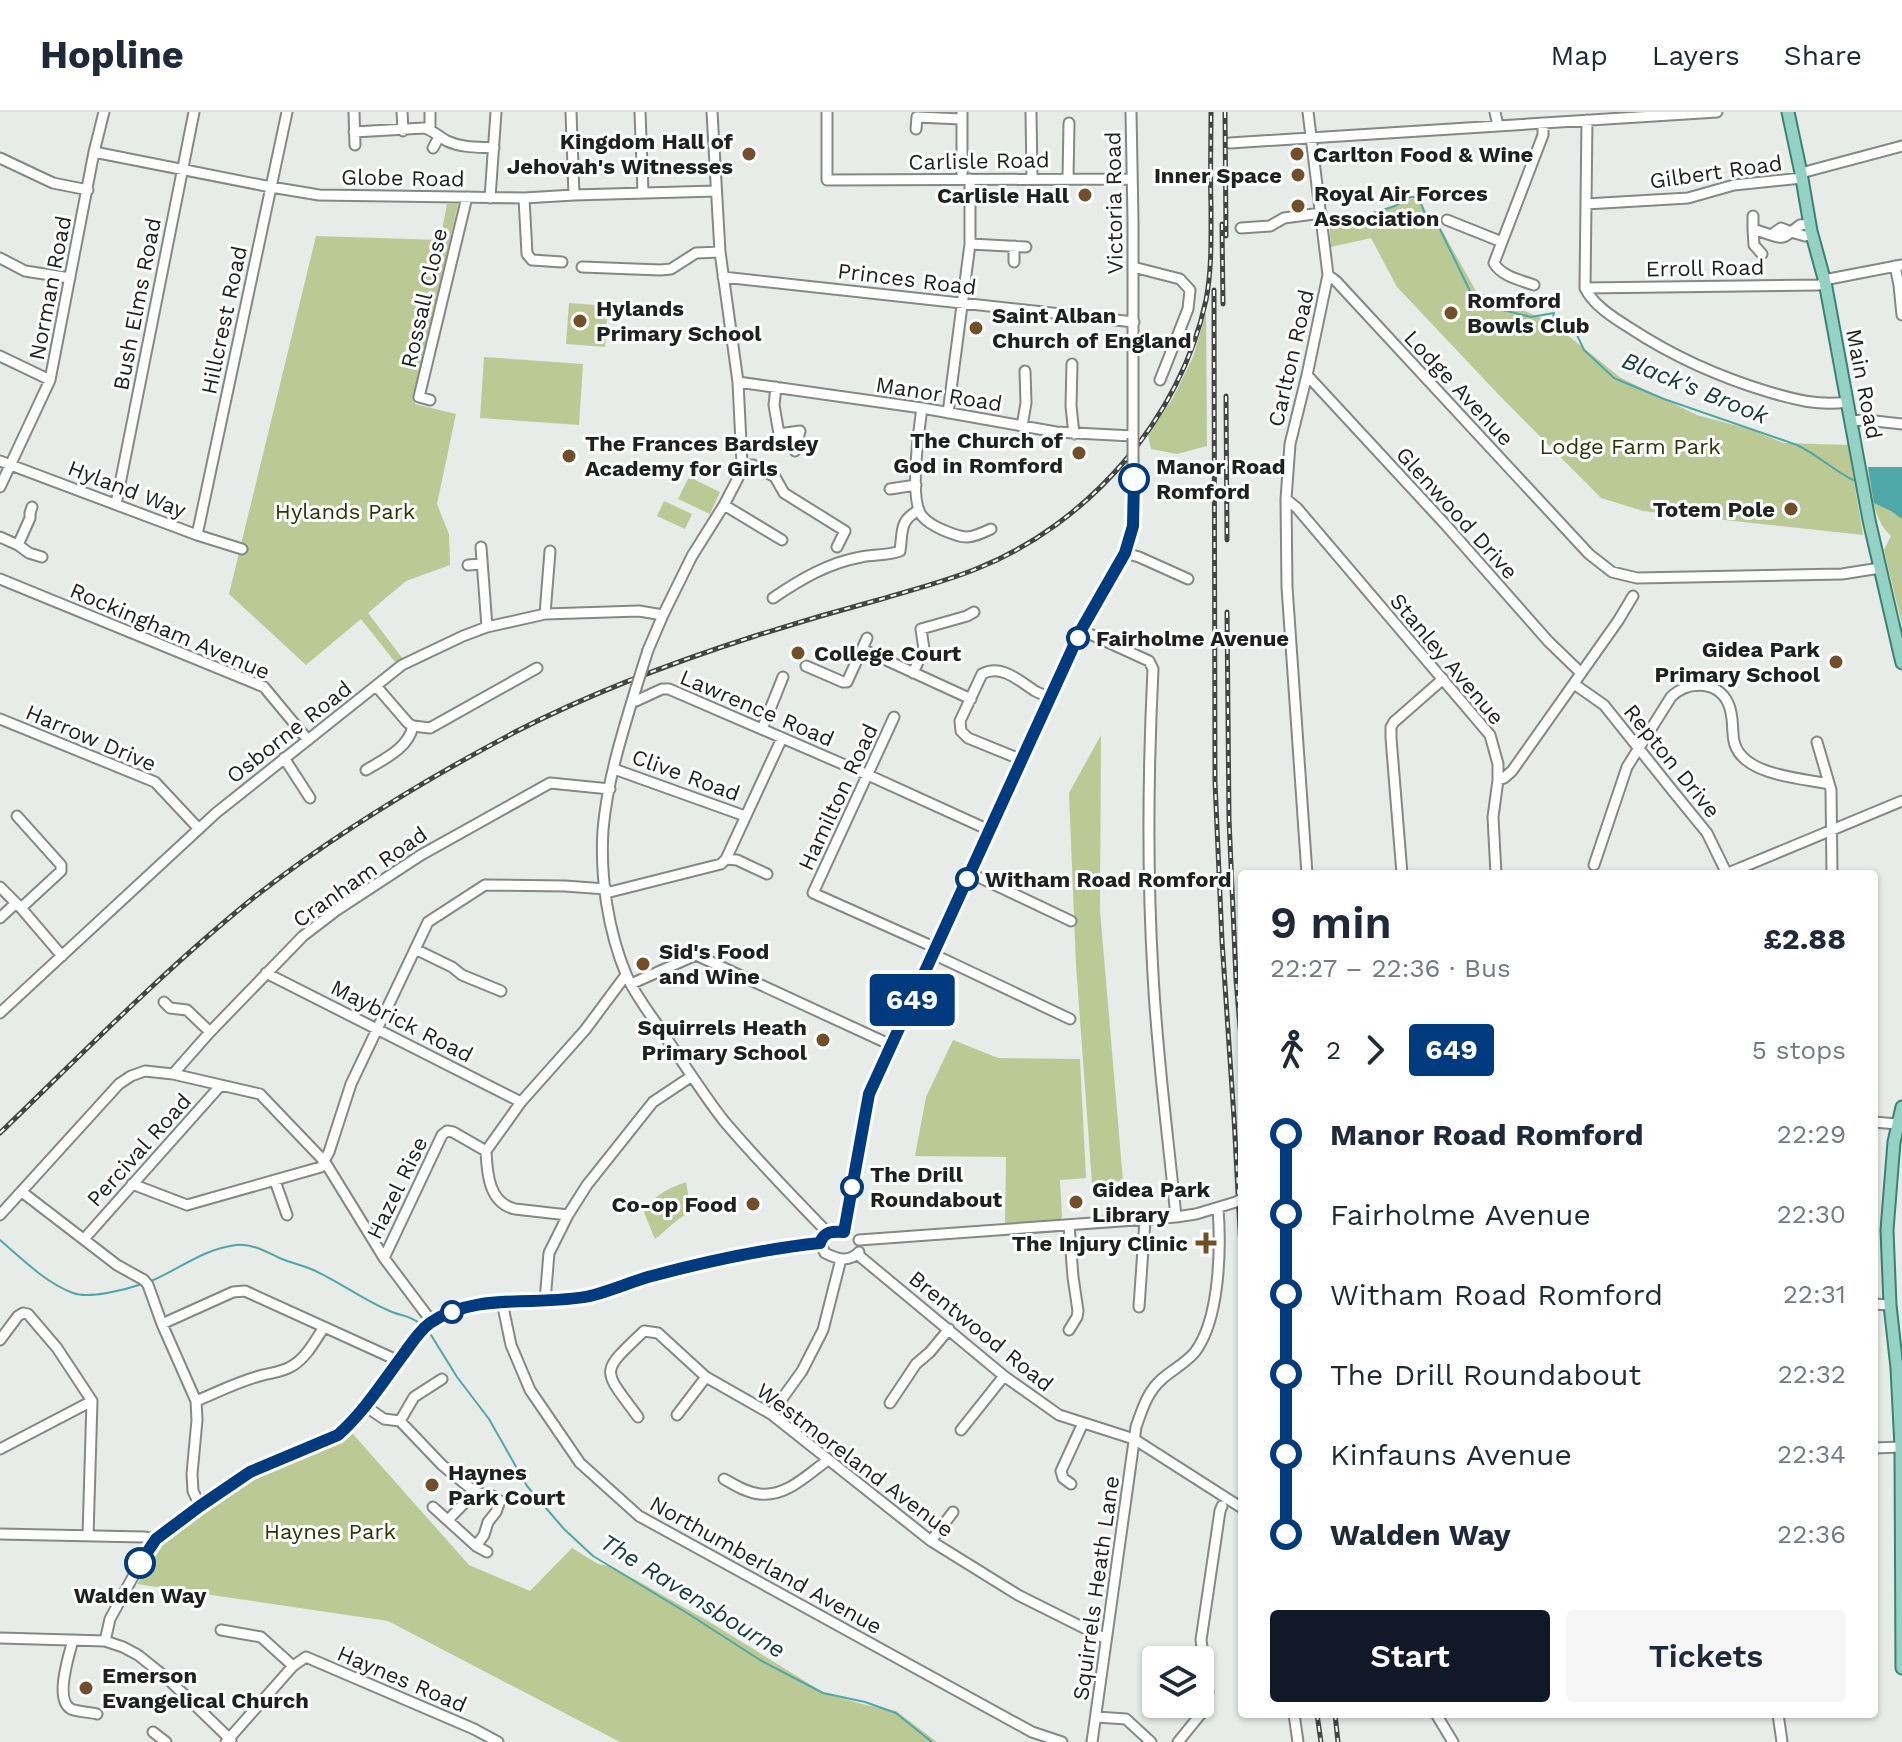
<!DOCTYPE html>
<html lang="en">
<head>
<meta charset="utf-8">
<style>
  body { margin:0; font-family:"Work Sans",sans-serif; background:#f6f6f7; color:#1f2937; height:100vh; display:flex; flex-direction:column; font-size:30px; white-space:nowrap }
  * { box-sizing:border-box; margin:0 }
  p { font-size:26px; color:#747a83 }
  .icon { flex:none; width:44px; height:44px; fill:none; stroke:currentColor; stroke-width:2; stroke-linecap:round; stroke-linejoin:round }
  .map { position:relative; flex:1; overflow:hidden }
  .panel { position:absolute; left:1238px; top:758px; width:640px; height:848px; display:flex; flex-direction:column; background:#fff; border-radius:8px; box-shadow:0 2px 6px #0004 }
  .panel>* { flex:none }
  .badge { padding:0 16px; border-radius:6px; font-size:28px; line-height:52px }
  .fabs { position:absolute; left:1142px; top:1534px; display:grid; gap:16px }
  .fabs a { display:grid; place-items:center; width:72px; height:72px; border-radius:8px; background:#fff; box-shadow:0 2px 6px #0004; font-size:40px }
  .map>.badge { position:absolute; translate:-50% -50%; box-shadow:0 0 0 4px #fff }
  .legs { display:flex; align-items:center; gap:12px; height:88px; padding:0 32px; font-size:26px }
  .legs p { margin-inline-start:auto }
  .overview { display:flex; align-items:center; justify-content:space-between; height:136px; padding:0 32px }
  h1 { font-size:44px; font-weight:600; line-height:60px }
  .button { display:flex; gap:16px; margin-top:auto; padding:16px 32px }
  .button a { flex:1; height:92px; border-radius:8px; background:#111827; color:#fff; font-size:32px; font-weight:600; line-height:92px; text-align:center }
  .button a+a { background:#f6f6f7; color:#1f2937 }
  ul { padding:0 32px; list-style:none }
  li { display:flex; align-items:center; gap:28px; height:80px; font-size:30px }
  li i { display:grid; place-items:center; width:12px; height:100%; margin:0 10px; background:currentColor }
  li i::after { content:''; width:20px; height:20px; margin:-10px; border:6px solid; border-radius:50%; background:#fff }
  li p { margin-inline-start:auto }
  li:first-child i { background:linear-gradient(#0000 50%,currentColor 0) }
  li:last-child i { background:linear-gradient(currentColor 50%,#0000 0) }
  header { display:flex; align-items:center; gap:48px; box-sizing:border-box; height:112px; padding:0 40px; background:#fff; border-bottom:2px solid #e0e1e3 }
  header strong { font-size:38px }
  nav { display:flex; gap:44px; margin-inline-start:auto; font-size:28px }
  .map>svg:first-child { display:block }
  .green { fill:#bbc995 }
  .water { fill:#4ea8a7 }
  .lines { fill:none; stroke-linecap:round; stroke-linejoin:round }
  .stream { stroke:#4ea8a7; stroke-width:2 }
  .minor-casing { stroke:#848985; stroke-width:13 }
  .major-casing { stroke:#3c8171; stroke-width:15 }
  .minor { stroke:#fff; stroke-width:9 }
  .major { stroke:#93d2c4; stroke-width:11 }
  .rail-casing { stroke:#424544; stroke-width:5 }
  .rail { stroke:#fff; stroke-width:2; stroke-dasharray:6; stroke-linecap:butt }
  .minor-bridge-casing { stroke:#848985; stroke-width:13; stroke-linecap:butt }
  .minor-bridge { stroke:#fff; stroke-width:9 }
  .line-1-casing { stroke:#fff; stroke-width:18 }
  .line-1 { stroke:#003b80; stroke-width:12 }
  .poi-dot { fill:#734f29; stroke:#fff; stroke-width:3 }
  .stop-1-dot { fill:#fff; stroke:#003b80; stroke-width:4 }
  .labels { text-anchor:middle; dominant-baseline:central; stroke-width:6; stroke-linejoin:round; paint-order:stroke }
  .poi-label { font-size:22px; font-weight:bold; fill:#1f2120; stroke:#fff; text-anchor:start }
  .street-label { font-size:22px; fill:#1f2120; stroke:#fff }
  .park-label { font-size:22px; fill:#2d3606; stroke:#fff }
  .stop-label { font-size:22px; font-weight:bold; fill:#1f2120; stroke:#fff; text-anchor:start }
  .water-label { font-size:24px; font-style:italic; fill:#15403f; stroke:#fff }
</style>
</head>
<body>
<header>
<strong>Hopline</strong>
<nav><a>Map</a><a>Layers</a><a>Share</a></nav>
</header>
<div class="map">
<svg width="1902" height="1630" viewBox="0 0 1902 1630">
  <rect width="100%" height="100%" fill="#e7ece9"/>
  <path class="green" d="M1416,85L1431,108H1436L1476,179L1551,210L1621,266L1697,303L1749,317L1784,331L1848,333L1863,423L1643,399L1601,386L1499,283L1397,175L1371,126L1331,135L1329,110L1373,101Z
    M447,92H458L415,292L456,302L437,392L449,422L450,453L406,469L368,501L406,551L399,555L361,507L306,553L229,482L316,124L440,128Z
    M569,191L608,194L605,235L566,232Z
    M1206,201L1207,334L1177,342L1151,337L1148,323L1173,286L1193,245Z
    M484,245L583,252L579,313L480,306Z
    M1868,355H1902V513L1884,438L1891,424C1874,409 1869,377 1868,355Z
    M689,365L720,380L710,402L678,387Z
    M664,389L692,402L685,417L657,404Z
    M1101,623L1100,798L1123,1069L1092,1071L1076,853L1069,681Z
    M953,928L998,946L1080,947L1086,1066L1060,1068L1062,1105L1060,1108L1005,1112L1006,1045L915,1044L926,985Z
    M686,1070L691,1100C679,1104 667,1118 655,1127L644,1101C652,1084 669,1076 686,1070Z
    M352,1321L469,1453L530,1479L572,1436L598,1452L613,1455L708,1509L824,1581L862,1592L896,1599L937,1630H620L388,1509L137,1472L163,1432L178,1418L203,1399L242,1373L282,1353L335,1333Z"/>
  <path class="water" d="M1868,355H1902V407L1891,399L1874,391Z"/>
  <g class="lines">
    <path class="stream" d="M1373,101L1395,94L1411,85H1418L1425,101L1436,109L1470,179L1499,197L1531,205L1554,201L1551,215L1577,223L1584,238L1614,266L1664,287L1797,333C1818,343 1833,358 1853,368
      M0,1128C22,1147 46,1171 73,1181C89,1187 125,1178 142,1172
      M151,1169C180,1157 203,1137 236,1133C252,1131 267,1140 282,1147C291,1151 302,1153 311,1157C339,1169 364,1189 392,1200C402,1204 412,1204 420,1212
      M431,1223L457,1265L489,1307L527,1374L564,1417L593,1444L687,1501L760,1548L823,1581L865,1590L896,1601L932,1630"/>
    <defs>
      <path id="minor" d="M354,0L355,33
        M402,0L403,19
        M430,0V18
        M571,0L574,83
        M640,0L643,80
        M827,0V68L1131,67
        M962,0V67
        M1131,0L1133,108V326
        M1495,0L1498,14
        M1031,1L1032,66
        M1587,8L1585,176C1593,193 1614,206 1630,216C1674,245 1719,265 1769,280C1796,288 1819,294 1847,290
        M916,17L917,5L961,7
        M354,20L424,16C433,18 439,25 447,29C462,36 479,35 494,36
        M1230,31L1717,0
        M433,36L439,25
        M94,40L271,75L319,83L524,86L574,83L716,79
        M0,46L53,71L88,78
        M1801,61L1902,34
        M1068,66L1069,11
        M490,86L496,0
        M524,86L527,142L532,148L562,150
        M1586,92L1688,86L1734,73L1802,66
        M1753,104V117L1771,123L1781,116L1791,120L1800,113L1810,112
        M1447,108L1502,130
        M1241,116L1270,114L1284,106L1321,101
        M1753,117L1754,133L1762,142
        M1771,123C1780,126 1783,127 1791,120L1805,124L1812,122
        M970,132L1026,135
        M1014,134V150
        M0,146L25,159L70,166
        M1895,154L1899,173L1902,203
        M582,155L660,158L671,157L696,141L720,140
        M1133,155L1180,167L1190,178L1188,197L1160,268
        M1328,163L1336,169L1589,442L1612,460L1637,466L1842,462L1880,456
        M723,165L1134,210
        M1534,173C1520,168 1501,164 1494,151L1543,23V12
        M1585,176L1819,173L1829,167L1902,153
        M0,244L50,268
        M1072,252L1071,294L1074,322
        M1307,263L1444,411L1548,529L1581,561
        M738,270L922,296L1056,320L1133,324
        M776,275L774,293L779,322L800,319L795,339
        M430,288L419,285L467,85
        M922,296C919,317 909,388 922,404C927,410 936,415 943,418C966,428 969,427 991,417
        M948,301L970,132V67
        M1850,309L1866,308L1902,312
        M1022,314L1026,291L1025,259
        M0,349L197,423L242,437
        M742,352L753,353L775,365L784,381L845,419L837,435
        M0,375L50,268L94,40L104,0
        M890,377L916,373
        M1286,387L1297,396L1490,623L1498,652V668L1493,705L1496,762
        M116,392L194,0
        M724,393L782,428
        M197,423L287,0
        M0,425L18,433L30,406V401L32,395
        M18,433L29,441L42,445
        M481,435L487,515
        M1125,441L1139,445L1188,467
        M468,453L482,452
        M0,467L264,575L308,628
        M773,486C801,467 828,451 861,445C874,442 887,444 900,439C903,418 899,409 919,398
        M545,502L550,439
        M1081,518L1149,549L1153,557C1148,659 1147,760 1153,862C1157,943 1168,1024 1176,1105
        M862,537L971,587
        M648,538L663,503L692,444L724,393L738,366L742,352L738,270L720,140L712,0
        M806,554L843,570H847L867,526
        M913,561L924,537L921,517L967,504L974,500
        M1574,572L1604,593L1672,678L1707,721L1727,762
        M376,574L408,611L413,614L430,616L537,556
        M636,576C622,622 607,670 603,718C600,765 608,819 626,862C635,884 652,904 665,924C684,952 703,982 724,1009C757,1048 792,1084 828,1121
        M632,589H636L662,577H669L868,663L989,718
        M894,605L813,781L936,836
        M0,607L155,670L199,717
        M762,617L783,565
        M1817,630L1831,678L1832,762
        M284,646L310,686
        M1022,648L968,626L961,619L960,609L982,562C1000,552 1017,567 1032,577C1037,581 1045,583 1051,586
        M614,657L745,704
        M366,658C384,647 408,637 413,614
        M1498,668L1504,666L1512,659L1618,509L1633,484
        M17,704L61,753V759L21,796
        M726,747L782,626
        M1594,753L1627,655L1671,585C1687,569 1717,568 1728,591C1738,612 1725,631 1746,648C1765,664 1805,667 1829,672
        M970,761L1071,809
        M1307,762L1287,475L1286,387L1290,332L1307,263L1328,163L1308,0
        M1402,762L1391,626V615L1394,610L1443,567
        M1726,762L1902,689
        M0,775L21,796L62,844
        M606,781L721,752L726,747L737,748L767,762
        M0,806L16,791
        M415,837L452,855L462,863L501,879
        M933,842L1070,907
        M266,861L521,990
        M631,872L696,843L891,933
        M164,890L170,896L187,898L210,920
        M0,901L216,701L402,553L463,524L487,515L545,502L639,499L663,503
        M173,962L210,920L303,824L337,798L421,743L550,671L610,677
        M1874,1010L1897,1012
        M275,1069L287,1103
        M132,1072L187,1093L321,1055L329,1040L351,972L428,810L485,773L565,774L606,777
        M22,1080L117,1153L144,1168L148,1173L162,1212L196,1289L197,1308L192,1362L193,1379L200,1394
        M0,1103L119,972L131,964L145,959L173,962L260,982L325,1050L384,1146L432,1210
        M568,1103L515,1097C489,1091 487,1062 486,1039L521,990L585,918L626,863
        M844,1120L869,982L1081,518L1125,441L1133,414V349
        M84,1127L221,973
        M859,1128L1176,1105L1196,1102L1236,1090
        M820,1131L825,1141C837,1147 849,1151 859,1140
        M857,1142L1004,1264L1059,1303L1134,1327L1242,1396
        M384,1146L442,1023L447,1019L453,1020L486,1039
        M545,1189L549,1141L568,1103L587,1073L653,990L692,964
        M502,1190L511,1233L530,1278L580,1351L639,1404L1032,1620L1062,1630
        M1874,1192L1890,1193
        M1139,1195L1145,1108
        M162,1212L233,1180L245,1179L399,1249
        M1069,1218L1077,1205L1078,1199L1073,1165L1069,1113
        M0,1228L18,1204L23,1201L28,1202L57,1236L92,1289L88,1424
        M196,1289C216,1281 235,1271 256,1265C268,1261 281,1261 292,1254C306,1246 315,1229 324,1215
        M890,1291L916,1252L930,1240L949,1217
        M365,1294L384,1307L400,1309L442,1353L475,1380L493,1384L500,1389L496,1400L488,1410L484,1423L476,1434
        M771,1302L802,1259L823,1218L841,1147
        M677,1303L706,1265
        M638,1305C602,1256 599,1262 644,1219L658,1221L706,1265L771,1302L931,1429L1018,1483L1106,1527
        M400,1309L414,1285L442,1267
        M961,1318L1004,1264
        M1874,1336L1901,1335
        M0,1337L92,1289
        M724,1367C735,1373 747,1381 760,1382C787,1385 808,1362 828,1348
        M1071,1372L1063,1366L1061,1359L1083,1311
        M433,1395L476,1434L487,1440
        M448,1408L475,1380
        M0,1422L144,1425L156,1427
        M931,1429L953,1400
        M221,1518L261,1525L293,1554
        M0,1526L105,1529L123,1535L138,1543L168,1567L231,1628
        M73,1528C69,1543 54,1588 71,1597C78,1600 90,1600 97,1602
        M105,1529L110,1507L141,1450L156,1427L200,1394L250,1360L338,1323L365,1294L421,1220L438,1206L463,1196L480,1193L545,1189L589,1184L673,1159L753,1141L820,1131
        M1294,1602L1298,1630
        M1436,1602L1453,1630
        M1778,1602L1782,1630
        M1096,1605L1126,1607L1151,1630
        M153,1620L166,1630
        M226,1630L293,1554L306,1545L474,1617L498,1630
        M1092,1630L1136,1315C1142,1298 1147,1280 1162,1267C1172,1258 1186,1251 1195,1240C1220,1207 1221,1136 1218,1096
        M1178,1630L1200,1603L1208,1580L1201,1528L1220,1399L1222,1394"/>
      <path id="major" d="M1788,0L1801,61L1811,119L1825,170L1869,408L1902,551
        M1902,995L1894,1030L1887,1118L1890,1193L1897,1256L1901,1335L1902,1556"/>
    </defs>
    <use href="#minor" class="minor-casing"/>
    <use href="#major" class="major-casing"/>
    <use href="#minor" class="minor"/>
    <use href="#major" class="major"/>
    <defs>
      <path id="rail" d="M1225,0L1226,124
        M1222,112L1223,192
        M1214,178L1215,670L1222,829L1234,1006L1242,1153
        M1226,284L1227,428
        M1227,500L1229,707L1236,867L1242,938
        M0,1021C84,940 166,856 257,783C338,720 426,667 517,619C593,580 674,550 755,524C796,511 837,499 878,488C911,478 944,470 976,457C1088,413 1181,306 1206,188C1212,157 1211,125 1211,94C1210,63 1211,31 1211,0
        M1317,1602L1321,1630
        M1335,1602L1338,1630"/>
    </defs>
    <use href="#rail" class="rail-casing"/>
    <use href="#rail" class="rail"/>
    <defs>
      <path id="minor-bridge" d="M1133,349V326
        M636,576L648,538
        M1236,1090L1242,1087"/>
    </defs>
    <use href="#minor-bridge" class="minor-bridge-casing"/>
    <use href="#minor-bridge" class="minor-bridge"/>
  </g>
  <g class="lines">
    <defs>
      <path id="line-1" d="M140,1451L156,1427L200,1394L250,1360L338,1323C364,1300 382,1271 403,1243C411,1232 419,1219 430,1211C476,1179 538,1195 590,1184C610,1179 628,1171 648,1165C704,1150 763,1137 820,1131C824,1119 833,1119 844,1120L869,982L1081,518L1125,441L1133,414L1134,367"/>
    </defs>
    <use href="#line-1" class="line-1-casing"/>
    <use href="#line-1" class="line-1"/>
  </g>
  <g class="poi-dot">
    <circle cx="749" cy="42" r="8"/>
    <circle cx="1297" cy="42" r="8"/>
    <circle cx="1298" cy="63" r="8"/>
    <circle cx="1085" cy="83" r="8"/>
    <circle cx="1298" cy="94" r="8"/>
    <circle cx="1451" cy="201" r="8"/>
    <circle cx="580" cy="209" r="8"/>
    <circle cx="976" cy="216" r="8"/>
    <circle cx="1079" cy="341" r="8"/>
    <circle cx="569" cy="344" r="8"/>
    <circle cx="1791" cy="397" r="8"/>
    <circle cx="798" cy="541" r="8"/>
    <circle cx="1836" cy="550" r="8"/>
    <circle cx="643" cy="852" r="8"/>
    <circle cx="823" cy="928" r="8"/>
    <circle cx="1076" cy="1090" r="8"/>
    <circle cx="753" cy="1092" r="8"/>
    <path d="M1202 1119h8v8h8v8h-8v8h-8v-8h-8v-8h8z"/>
    <circle cx="432" cy="1373" r="8"/>
    <circle cx="86" cy="1576" r="8"/>
  </g>
  <g class="stop-1-dot">
    <circle cx="1134" cy="367" r="14"/>
    <circle cx="1078" cy="526" r="10"/>
    <circle cx="967" cy="767" r="10"/>
    <circle cx="852" cy="1075" r="10"/>
    <circle cx="452" cy="1200" r="10"/>
    <circle cx="140" cy="1451" r="14"/>
  </g>
  <g class="labels">
    <g class="poi-label">
      <text x="733" y="29" text-anchor="end">Kingdom Hall of<tspan x="733" dy="25">Jehovah's Witnesses</tspan></text>
      <text x="1313" y="42">Carlton Food &amp; Wine</text>
      <text x="1282" y="63" text-anchor="end">Inner Space</text>
      <text x="1314" y="81">Royal Air Forces<tspan x="1314" dy="25">Association</tspan></text>
      <text x="1069" y="83" text-anchor="end">Carlisle Hall</text>
      <text x="1467" y="188">Romford<tspan x="1467" dy="25">Bowls Club</tspan></text>
      <text x="596" y="196">Hylands<tspan x="596" dy="25">Primary School</tspan></text>
      <text x="992" y="203">Saint Alban<tspan x="992" dy="25">Church of England</tspan></text>
      <text x="1063" y="328" text-anchor="end">The Church of<tspan x="1063" dy="25">God in Romford</tspan></text>
      <text x="585" y="331">The Frances Bardsley<tspan x="585" dy="25">Academy for Girls</tspan></text>
      <text x="1775" y="397" text-anchor="end">Totem Pole</text>
      <text x="1820" y="537" text-anchor="end">Gidea Park<tspan x="1820" dy="25">Primary School</tspan></text>
      <text x="814" y="541">College Court</text>
      <text x="659" y="839">Sid's Food<tspan x="659" dy="25">and Wine</tspan></text>
      <text x="807" y="915" text-anchor="end">Squirrels Heath<tspan x="807" dy="25">Primary School</tspan></text>
      <text x="1092" y="1077">Gidea Park<tspan x="1092" dy="25">Library</tspan></text>
      <text x="737" y="1092" text-anchor="end">Co-op Food</text>
      <text x="1188" y="1131" text-anchor="end">The Injury Clinic</text>
      <text x="448" y="1360">Haynes<tspan x="448" dy="25">Park Court</tspan></text>
      <text x="102" y="1563">Emerson<tspan x="102" dy="25">Evangelical Church</tspan></text>
    </g>
    <g class="street-label">
      <text transform="translate(979 49) rotate(-1)">Carlisle Road</text>
      <text transform="translate(1716 60) rotate(-8)">Gilbert Road</text>
      <text transform="translate(403 66) rotate(1)">Globe Road</text>
      <text transform="translate(1114 91) rotate(-91)">Victoria Road</text>
      <text transform="translate(1705 156) rotate(-1)">Erroll Road</text>
      <text transform="translate(907 167) rotate(7)">Princes Road</text>
      <text transform="translate(50 176) rotate(-79)">Norman Road</text>
      <text transform="translate(424 186) rotate(-77)">Rossall Close</text>
      <text transform="translate(137 192) rotate(-79)">Bush Elms Road</text>
      <text transform="translate(224 208) rotate(-78)">Hillcrest Road</text>
      <text transform="translate(1291 246) rotate(-77)">Carlton Road</text>
      <text transform="translate(1864 272) rotate(79)">Main Road</text>
      <text transform="translate(1459 276) rotate(47)">Lodge Avenue</text>
      <text transform="translate(939 282) rotate(9)">Manor Road</text>
      <text transform="translate(127 377) rotate(21)">Hyland Way</text>
      <text transform="translate(1457 401) rotate(48)">Glenwood Drive</text>
      <text transform="translate(170 519) rotate(23)">Rockingham Avenue</text>
      <text transform="translate(1447 547) rotate(50)">Stanley Avenue</text>
      <text transform="translate(757 596) rotate(23)">Lawrence Road</text>
      <text transform="translate(289 620) rotate(-38)">Osborne Road</text>
      <text transform="translate(91 626) rotate(23)">Harrow Drive</text>
      <text transform="translate(1672 649) rotate(51)">Repton Drive</text>
      <text transform="translate(686 663) rotate(20)">Clive Road</text>
      <text transform="translate(838 685) rotate(-65)">Hamilton Road</text>
      <text transform="translate(360 765) rotate(-35)">Cranham Road</text>
      <text transform="translate(402 909) rotate(27)">Maybrick Road</text>
      <text transform="translate(139 1038) rotate(-48)">Percival Road</text>
      <text transform="translate(397 1076) rotate(-64)">Hazel Rise</text>
      <text transform="translate(981 1219) rotate(39)">Brentwood Road</text>
      <text transform="translate(855 1348) rotate(37)">Westmoreland Avenue</text>
      <text transform="translate(766 1453) rotate(29)">Northumberland Avenue</text>
      <text transform="translate(1096 1476) rotate(-82)">Squirrels Heath Lane</text>
      <text transform="translate(402 1567) rotate(23)">Haynes Road</text>
    </g>
    <g class="park-label">
      <text x="1630" y="334">Lodge Farm Park</text>
      <text x="345" y="399">Hylands Park</text>
      <text x="330" y="1419">Haynes Park</text>
    </g>
    <g class="stop-label">
      <text x="1156" y="354">Manor Road<tspan x="1156" dy="25">Romford</tspan></text>
      <text x="1096" y="526">Fairholme Avenue</text>
      <text x="985" y="767">Witham Road Romford</text>
      <text x="870" y="1062">The Drill<tspan x="870" dy="25">Roundabout</tspan></text>
      <text x="140" y="1483" text-anchor="middle">Walden Way</text>
    </g>
    <g class="water-label">
      <text transform="translate(1695 276) rotate(22)">Black's Brook</text>
      <text transform="translate(693 1484) rotate(32)">The Ravensbourne</text>
    </g>
  </g>
</svg>
<div class="fabs">
<a><svg class="icon" aria-label="layers" viewBox="0 0 24 24"><path d="M12 4l9 5-9 5-9-5zM3 14l9 5 9-5"/></svg></a>
</div>
<b class="badge" style="left:912px;top:888px;background:#003b80;color:#fff">649</b>
<section class="panel">
<div class="overview"><div><h1>9 min</h1><p>22:27 – 22:36 · Bus</p></div><b>£2.88</b></div>
<div class="legs"><svg class="icon" aria-label="walk" viewBox="0 0 24 24"><circle cx="13" cy="4" r="2"/><path d="M13 8l-2 6 4 7M11 14l-3 7M7 12l3-4h3l4 4"/></svg>2<svg class="icon" aria-label="forward" viewBox="0 0 24 24"><path d="M9 5l7 7-7 7"/></svg><b class="badge" style="background:#003b80;color:#fff">649</b><p>5 stops</p></div>
<ul>
<li><i style="color:#003b80"></i><b>Manor Road Romford</b><p>22:29</p></li>
<li><i style="color:#003b80"></i><span>Fairholme Avenue</span><p>22:30</p></li>
<li><i style="color:#003b80"></i><span>Witham Road Romford</span><p>22:31</p></li>
<li><i style="color:#003b80"></i><span>The Drill Roundabout</span><p>22:32</p></li>
<li><i style="color:#003b80"></i><span>Kinfauns Avenue</span><p>22:34</p></li>
<li><i style="color:#003b80"></i><b>Walden Way</b><p>22:36</p></li>
</ul>
<div class="button"><a>Start</a><a>Tickets</a></div>
</section>
</div>
</body>
</html>
